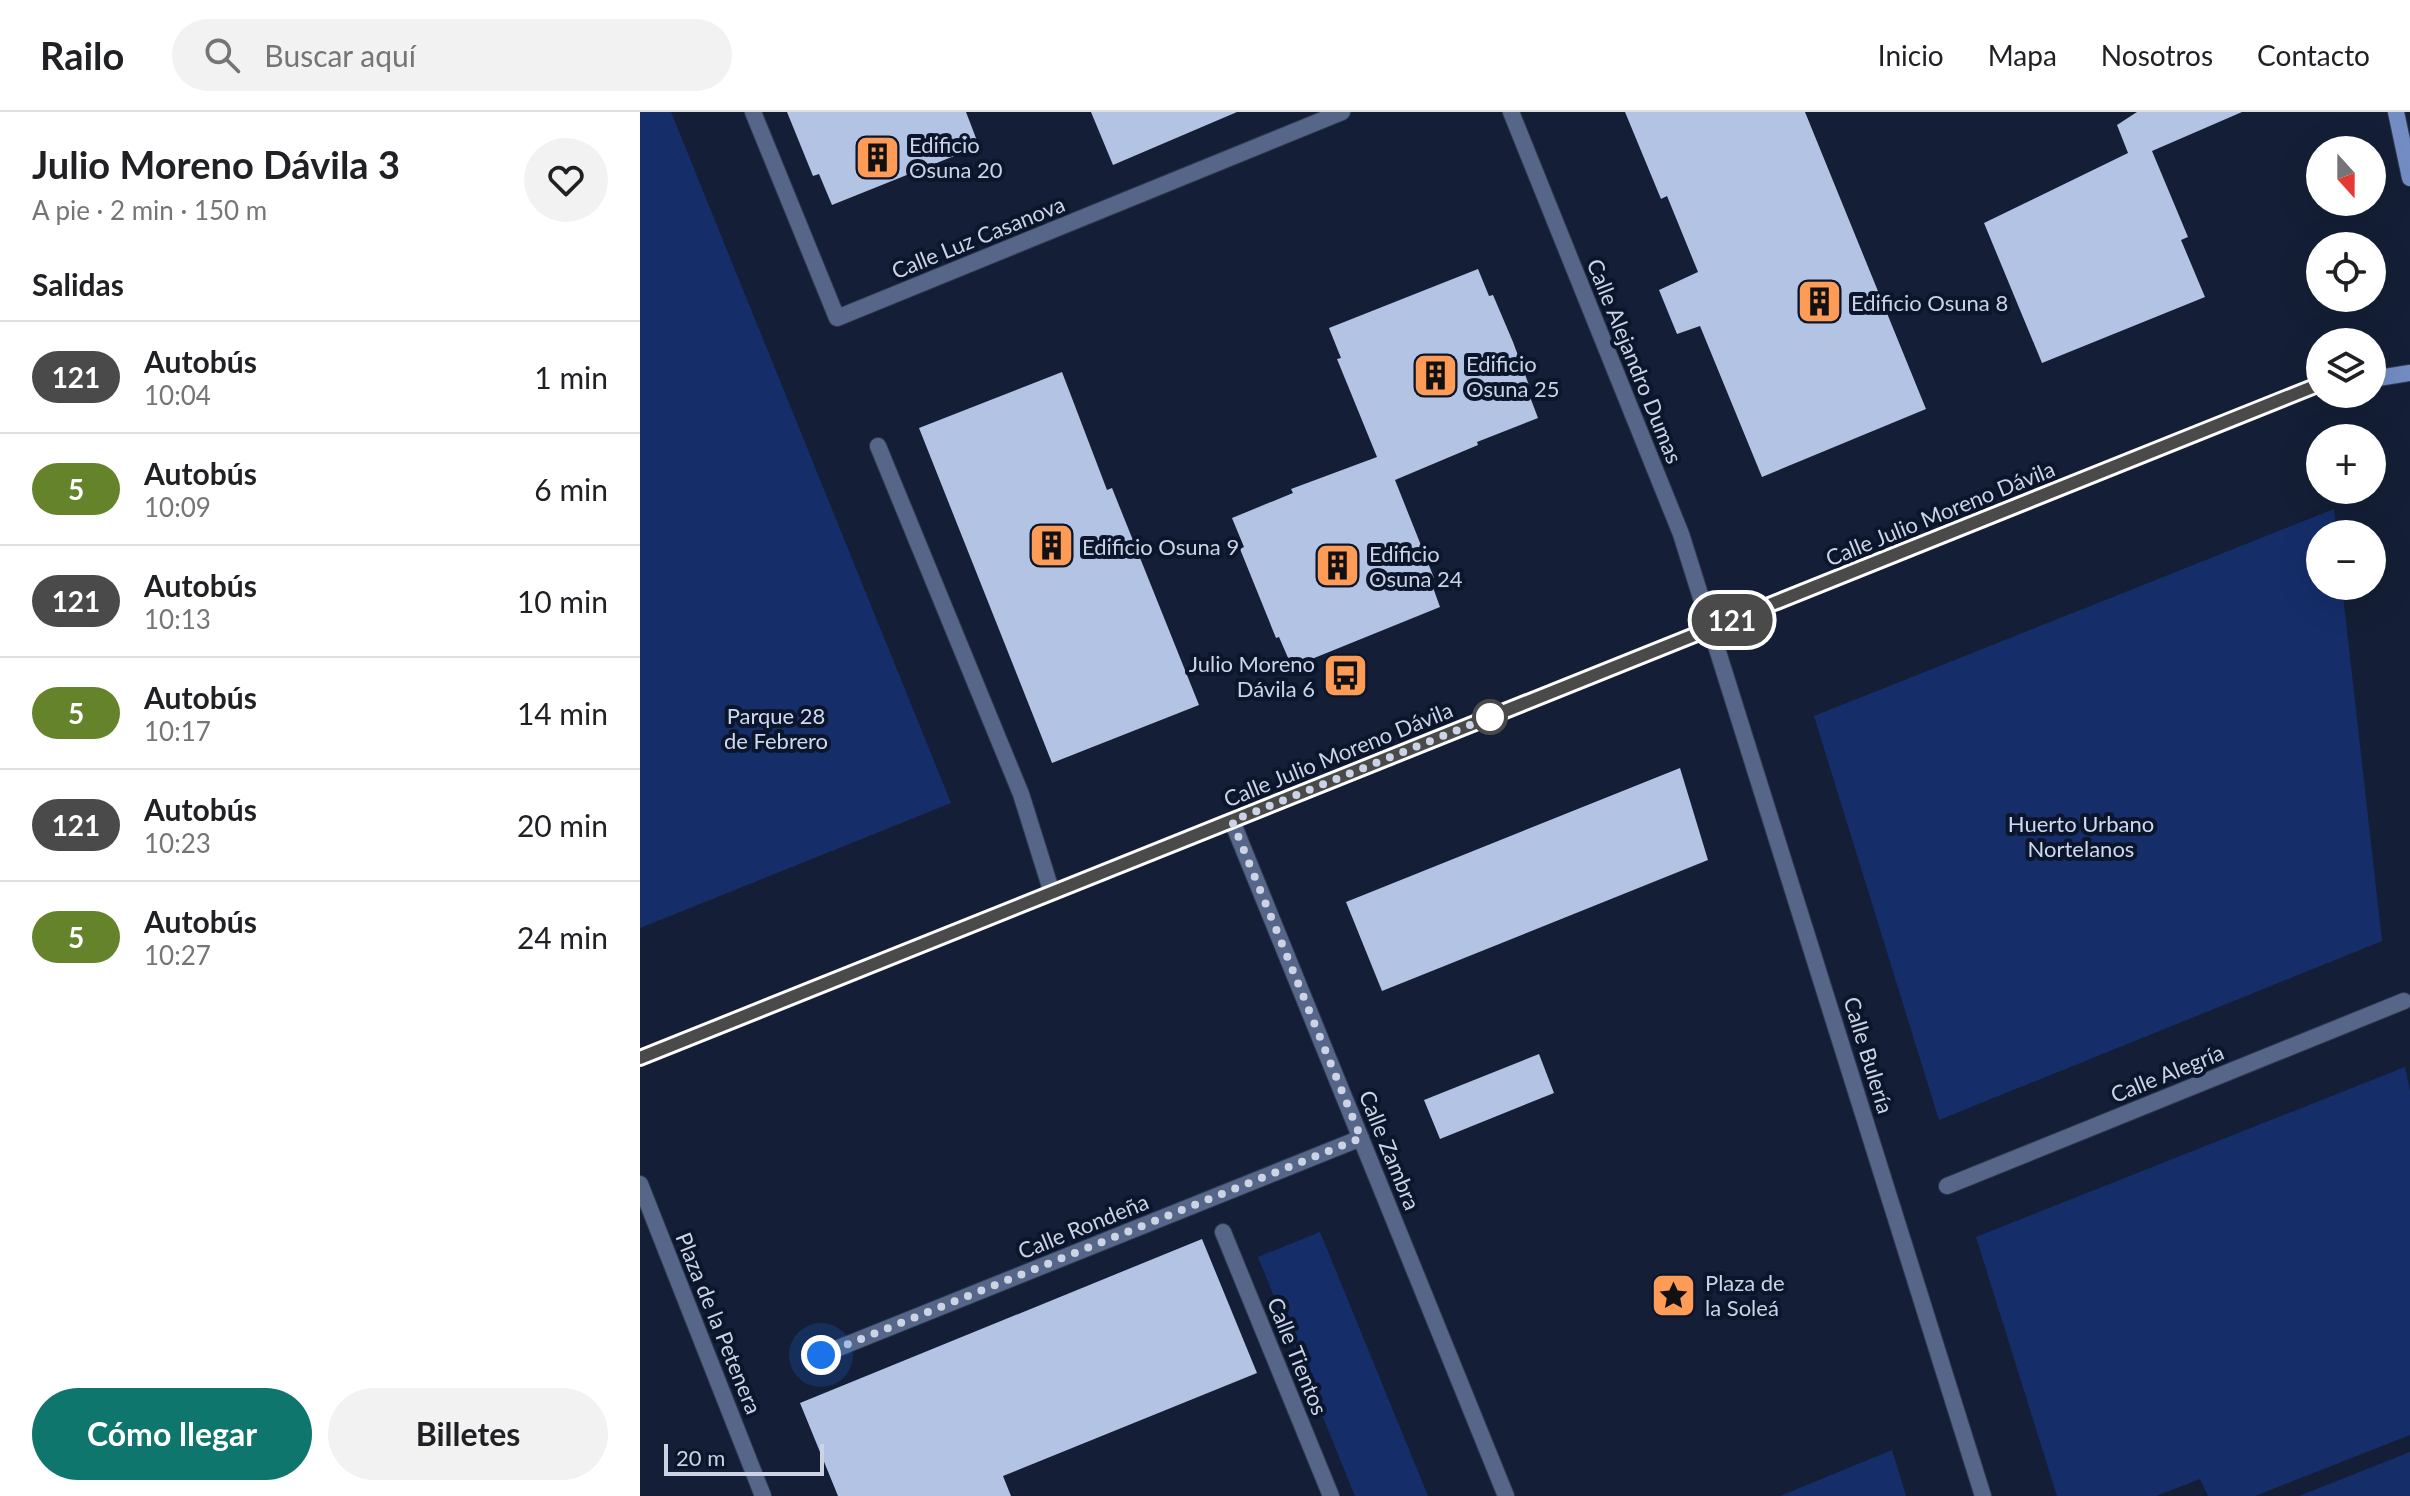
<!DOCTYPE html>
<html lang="es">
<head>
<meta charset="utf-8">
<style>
  body { margin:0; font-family:Lato,sans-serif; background:#f2f2f2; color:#202124; height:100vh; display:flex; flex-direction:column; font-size:30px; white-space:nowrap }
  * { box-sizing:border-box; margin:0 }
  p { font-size:26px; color:#757577 }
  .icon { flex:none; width:44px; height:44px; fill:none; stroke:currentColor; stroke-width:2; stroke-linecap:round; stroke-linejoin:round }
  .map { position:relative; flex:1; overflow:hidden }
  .sheet { display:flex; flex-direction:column; background:#fff; width:640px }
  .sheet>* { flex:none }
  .badge { padding:0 16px; border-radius:26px; font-size:28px; line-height:52px }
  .needle { width:52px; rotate:159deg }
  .tools { position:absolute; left:1666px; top:24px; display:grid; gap:16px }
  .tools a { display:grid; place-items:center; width:80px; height:80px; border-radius:50%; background:#fff; box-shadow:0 8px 32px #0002; font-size:40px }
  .scale { position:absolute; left:24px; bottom:20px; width:160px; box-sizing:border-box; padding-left:8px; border:4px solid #cbd3e4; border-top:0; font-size:22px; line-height:28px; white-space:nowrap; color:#cbd3e4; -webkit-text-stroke:6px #0b162d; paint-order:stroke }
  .you { position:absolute; width:40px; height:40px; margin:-20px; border:6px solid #fff; border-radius:50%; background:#1a73e8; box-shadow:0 0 0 12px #1a73e833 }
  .map>.badge { position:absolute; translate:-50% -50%; box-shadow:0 0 0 4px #fff }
  h2 { padding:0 32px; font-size:30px; line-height:72px }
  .round { display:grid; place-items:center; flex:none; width:84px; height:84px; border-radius:42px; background:#f2f2f2 }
  .head { display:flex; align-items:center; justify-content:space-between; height:136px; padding:0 32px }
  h1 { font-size:38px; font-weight:700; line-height:60px }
  .cta { display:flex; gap:16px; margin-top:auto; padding:16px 32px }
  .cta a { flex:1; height:92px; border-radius:48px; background:#0f766e; color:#fff; font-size:32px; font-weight:700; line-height:92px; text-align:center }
  .cta a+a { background:#f2f2f2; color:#202124 }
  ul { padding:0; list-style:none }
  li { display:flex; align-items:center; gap:24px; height:112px; padding:0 32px; border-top:2px solid #e0e0e0 }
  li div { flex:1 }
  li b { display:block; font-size:30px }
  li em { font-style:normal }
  li .badge { min-width:88px; font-weight:700; text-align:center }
  header { display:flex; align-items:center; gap:48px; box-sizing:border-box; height:112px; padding:0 40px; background:#fff; border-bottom:2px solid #e0e0e0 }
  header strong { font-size:38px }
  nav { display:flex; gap:44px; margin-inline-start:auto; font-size:28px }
  .search { width:560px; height:72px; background:#f2f2f2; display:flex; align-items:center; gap:20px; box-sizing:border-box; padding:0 28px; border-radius:44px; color:#757577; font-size:30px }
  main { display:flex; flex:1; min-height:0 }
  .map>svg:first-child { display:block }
  .green { fill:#152e6a }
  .building { fill:#b3c3e4 }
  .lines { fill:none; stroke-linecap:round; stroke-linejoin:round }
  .street-casing { stroke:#313c53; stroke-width:18 }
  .secondary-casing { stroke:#313c53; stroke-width:18 }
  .street { stroke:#568; stroke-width:16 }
  .secondary { stroke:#738dc4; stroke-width:16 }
  .line-casing { stroke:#fff; stroke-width:18 }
  .line { stroke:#4a4a4a; stroke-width:12 }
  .walk { stroke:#cbd3e4; stroke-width:8; stroke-dasharray:0 14.4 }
  .stop-dot { fill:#fff; stroke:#4a4a4a; stroke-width:4 }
  .labels { text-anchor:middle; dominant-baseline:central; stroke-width:8; stroke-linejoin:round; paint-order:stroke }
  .poi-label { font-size:22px; fill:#cbd3e4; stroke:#0b162d; text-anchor:start }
  .street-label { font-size:22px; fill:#cbd3e4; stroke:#0b162d }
  .park-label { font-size:22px; fill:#ced9ef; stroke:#0b162d }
</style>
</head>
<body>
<header>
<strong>Railo</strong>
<div class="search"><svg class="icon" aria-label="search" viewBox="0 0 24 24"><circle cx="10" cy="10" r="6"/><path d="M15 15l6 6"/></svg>Buscar aquí</div>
<nav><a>Inicio</a><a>Mapa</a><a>Nosotros</a><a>Contacto</a></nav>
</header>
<main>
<section class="sheet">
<div class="head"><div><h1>Julio Moreno Dávila 3</h1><p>A pie · 2 min · 150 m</p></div><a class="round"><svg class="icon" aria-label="heart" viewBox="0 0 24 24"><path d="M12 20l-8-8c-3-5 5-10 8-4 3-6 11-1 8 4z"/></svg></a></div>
<h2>Salidas</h2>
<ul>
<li><span class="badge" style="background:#4a4a4a;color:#fff">121</span><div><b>Autobús</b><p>10:04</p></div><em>1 min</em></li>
<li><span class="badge" style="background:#64832a;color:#fff">5</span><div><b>Autobús</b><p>10:09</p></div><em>6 min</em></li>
<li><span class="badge" style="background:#4a4a4a;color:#fff">121</span><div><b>Autobús</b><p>10:13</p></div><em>10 min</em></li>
<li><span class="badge" style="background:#64832a;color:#fff">5</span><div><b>Autobús</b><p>10:17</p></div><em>14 min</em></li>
<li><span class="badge" style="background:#4a4a4a;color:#fff">121</span><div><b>Autobús</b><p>10:23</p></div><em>20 min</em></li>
<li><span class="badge" style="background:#64832a;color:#fff">5</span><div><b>Autobús</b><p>10:27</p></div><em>24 min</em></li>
</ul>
<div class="cta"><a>Cómo llegar</a><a>Billetes</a></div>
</section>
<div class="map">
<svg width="1770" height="1384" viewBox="0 0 1770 1384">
  <rect width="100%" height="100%" fill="#141f37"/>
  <path class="green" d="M0,0H31L311,691L0,816Z
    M1694,397L1697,422H1680V474H1702L1742,829L1299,1008L1174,604Z
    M1765,955L1770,980V1323L1615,1384H1568L1560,1367L1516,1384H1417L1336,1125Z
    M680,1120L788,1384H715L618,1145Z
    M1252,1338L1266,1384H1140Z
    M1770,1340V1384H1659Z"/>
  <path class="building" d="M147,0H326L339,34L192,93L179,62L173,64Z
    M451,0H597L473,53Z
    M985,0H1165L1286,297L1122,365L1060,214L1037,222L1019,178L1058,160L1027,84L1021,87Z
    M1497,0H1602L1512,39L1548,125L1541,128L1565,185L1402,251L1344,111L1488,41L1477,13Z
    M838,157L849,184L853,183L873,230L890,276L887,277L898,306L837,330L838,333L755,368L794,466L790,467L800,495L652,555L639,525L636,526L600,437L604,435L592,406L653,381L651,377L737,345L697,247L701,246L689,216Z
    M422,260L467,378L472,376L559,593L412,651L279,316Z
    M1040,656L1068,748L742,879L706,790Z
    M899,942L914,981L800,1027L784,988Z
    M562,1127L617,1261L363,1364L371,1384H198L160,1291Z"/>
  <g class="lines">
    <defs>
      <path id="street" d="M113,0L197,206L702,0
        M871,0L1041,422L1343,1384
        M238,334L381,682L412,781
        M592,709L866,1384
        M0,1072L123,1384
        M1307,1074L1764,889
        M583,1120L691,1384
        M181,1243L721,1026"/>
      <path id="secondary" d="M1756,0L1770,66
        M1732,267L1770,261
        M0,946L1680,272"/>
    </defs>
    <use href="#street" class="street-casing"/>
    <use href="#secondary" class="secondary-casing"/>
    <use href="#street" class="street"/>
    <use href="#secondary" class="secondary"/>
  </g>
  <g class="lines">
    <defs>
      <path id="line" d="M0,946L1680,272"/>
    </defs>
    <use href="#line" class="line-casing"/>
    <use href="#line" class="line"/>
    <path class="walk" d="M181,1243L721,1026L592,709L850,605"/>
  </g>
  <defs>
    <symbol id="building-square" viewBox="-11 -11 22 22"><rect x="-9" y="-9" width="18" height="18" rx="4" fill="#fe9c57" stroke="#0b162d"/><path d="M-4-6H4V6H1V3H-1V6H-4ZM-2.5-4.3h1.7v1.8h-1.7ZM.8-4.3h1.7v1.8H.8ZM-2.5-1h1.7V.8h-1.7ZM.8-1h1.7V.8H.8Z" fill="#111"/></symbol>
    <symbol id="bus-square" viewBox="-11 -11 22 22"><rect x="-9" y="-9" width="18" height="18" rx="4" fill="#fe9c57" stroke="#0b162d"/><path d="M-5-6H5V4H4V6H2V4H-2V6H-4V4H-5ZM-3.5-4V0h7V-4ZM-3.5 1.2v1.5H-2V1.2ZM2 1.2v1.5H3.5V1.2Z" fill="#111"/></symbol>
    <symbol id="sight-square" viewBox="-11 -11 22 22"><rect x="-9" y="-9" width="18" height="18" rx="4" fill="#fe9c57" stroke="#0b162d"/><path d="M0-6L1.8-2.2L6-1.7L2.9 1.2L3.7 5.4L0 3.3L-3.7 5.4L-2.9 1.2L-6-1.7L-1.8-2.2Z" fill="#111"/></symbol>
  </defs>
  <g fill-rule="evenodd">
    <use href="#building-square" x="212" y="20" width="51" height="51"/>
    <use href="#building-square" x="1154" y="164" width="51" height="51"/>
    <use href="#building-square" x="770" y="238" width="51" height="51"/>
    <use href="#building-square" x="386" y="408" width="51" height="51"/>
    <use href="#building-square" x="672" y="428" width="51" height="51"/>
    <use href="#bus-square" x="680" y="538" width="51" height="51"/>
    <use href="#sight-square" x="1008" y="1158" width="51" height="51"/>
  </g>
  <circle class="stop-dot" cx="850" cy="605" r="16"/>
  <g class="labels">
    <g class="poi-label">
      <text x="269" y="32">Edificio<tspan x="269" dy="25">Osuna 20</tspan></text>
      <text x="1211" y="190">Edificio Osuna 8</text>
      <text x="826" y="251">Edificio<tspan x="826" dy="25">Osuna 25</tspan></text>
      <text x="442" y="434">Edificio Osuna 9</text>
      <text x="729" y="441">Edificio<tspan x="729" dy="25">Osuna 24</tspan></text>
      <text x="675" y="551" text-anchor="end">Julio Moreno<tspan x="675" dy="25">Dávila 6</tspan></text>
      <text x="1065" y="1170">Plaza de<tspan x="1065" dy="25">la Soleá</tspan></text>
    </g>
    <g class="street-label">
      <text transform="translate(338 125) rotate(-22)">Calle Luz Casanova</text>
      <text transform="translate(995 249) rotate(68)">Calle Alejandro Dumas</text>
      <text transform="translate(1300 401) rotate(-22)">Calle Julio Moreno Dávila</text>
      <text transform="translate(698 642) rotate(-22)">Calle Julio Moreno Dávila</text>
      <text transform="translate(1229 943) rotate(73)">Calle Bulería</text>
      <text transform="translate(1527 961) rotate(-22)">Calle Alegría</text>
      <text transform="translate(750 1038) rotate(68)">Calle Zambra</text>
      <text transform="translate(443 1114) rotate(-22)">Calle Rondeña</text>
      <text transform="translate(79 1211) rotate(68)">Plaza de la Petenera</text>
      <text transform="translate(658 1244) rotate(68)">Calle Tientos</text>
    </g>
    <g class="park-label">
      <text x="136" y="603">Parque 28<tspan x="136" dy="25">de Febrero</tspan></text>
      <text x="1441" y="711">Huerto Urbano<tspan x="1441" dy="25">Nortelanos</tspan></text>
    </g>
  </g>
</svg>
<div class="tools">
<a><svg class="needle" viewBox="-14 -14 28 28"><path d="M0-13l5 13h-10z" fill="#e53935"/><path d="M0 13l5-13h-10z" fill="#757577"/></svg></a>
<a><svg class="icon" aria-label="locate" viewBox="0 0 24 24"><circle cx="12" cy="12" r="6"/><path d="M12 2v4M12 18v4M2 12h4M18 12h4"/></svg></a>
<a><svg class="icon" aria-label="layers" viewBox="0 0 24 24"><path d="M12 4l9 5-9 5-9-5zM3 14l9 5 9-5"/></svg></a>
<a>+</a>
<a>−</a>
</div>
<div class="scale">20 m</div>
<div class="you" style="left:181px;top:1243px"></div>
<b class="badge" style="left:1092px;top:508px;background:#4a4a4a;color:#fff">121</b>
</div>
</main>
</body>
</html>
